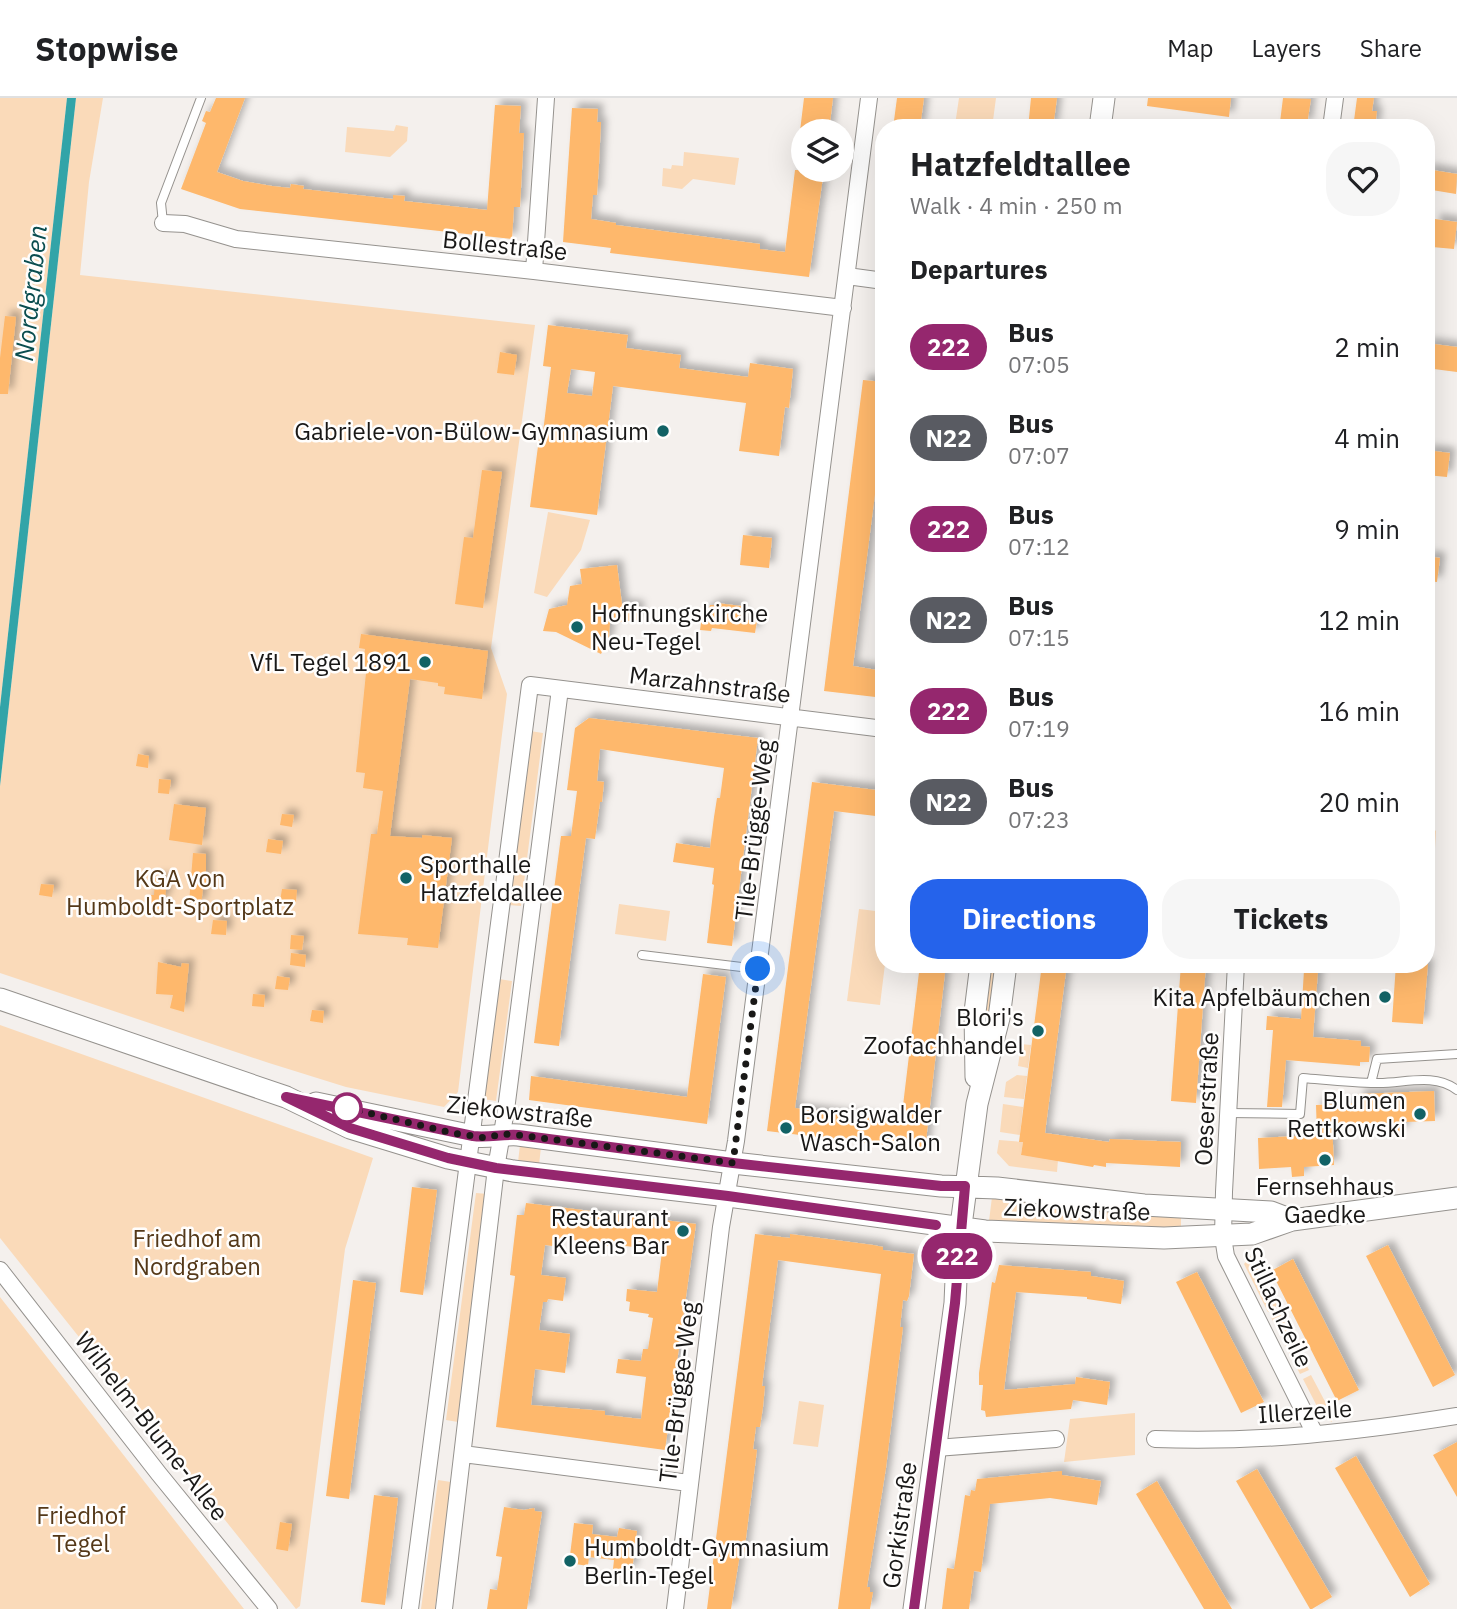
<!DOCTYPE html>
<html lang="en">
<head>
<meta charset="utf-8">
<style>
  body { margin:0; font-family:"IBM Plex Sans",sans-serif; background:#f6f6f6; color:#202124; height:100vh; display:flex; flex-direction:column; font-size:26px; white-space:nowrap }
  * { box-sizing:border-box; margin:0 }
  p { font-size:23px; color:#757577 }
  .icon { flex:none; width:38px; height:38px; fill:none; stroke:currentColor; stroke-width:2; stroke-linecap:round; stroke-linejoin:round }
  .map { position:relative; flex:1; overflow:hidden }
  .sheet { position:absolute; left:875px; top:21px; width:560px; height:854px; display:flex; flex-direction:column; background:#fff; border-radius:28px; box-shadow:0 7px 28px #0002 }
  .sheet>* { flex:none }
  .badge { padding:0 14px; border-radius:23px; font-size:24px; line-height:46px }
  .fabs { position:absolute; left:791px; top:21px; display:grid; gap:14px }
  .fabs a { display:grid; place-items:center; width:63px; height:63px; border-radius:50%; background:#fff; box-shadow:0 7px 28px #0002; font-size:35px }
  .you { position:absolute; width:35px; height:35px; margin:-18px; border:5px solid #fff; border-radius:50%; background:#1a73e8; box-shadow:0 0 0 10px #1a73e833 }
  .map>.badge { position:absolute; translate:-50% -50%; box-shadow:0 0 0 4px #fff }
  h2 { padding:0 35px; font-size:26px; line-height:63px }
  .round { display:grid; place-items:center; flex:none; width:74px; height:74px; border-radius:28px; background:#f6f6f6 }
  .summary { display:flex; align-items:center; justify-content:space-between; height:119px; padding:0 35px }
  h1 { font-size:33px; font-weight:800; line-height:52px }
  .action { display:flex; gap:14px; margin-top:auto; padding:14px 35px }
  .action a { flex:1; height:80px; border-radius:28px; background:#2563eb; color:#fff; font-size:28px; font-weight:800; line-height:80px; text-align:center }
  .action a+a { background:#f6f6f6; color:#202124 }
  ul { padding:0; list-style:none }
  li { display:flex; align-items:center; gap:21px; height:91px; padding:0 35px }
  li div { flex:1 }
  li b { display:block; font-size:26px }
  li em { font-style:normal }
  li .badge { min-width:77px; font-weight:700; text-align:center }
  header { display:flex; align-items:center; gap:42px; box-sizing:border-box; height:98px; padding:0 35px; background:#fff; border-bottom:2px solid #e0e0e0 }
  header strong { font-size:33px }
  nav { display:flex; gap:38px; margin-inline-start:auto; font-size:24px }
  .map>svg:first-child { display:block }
  .green { fill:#fadab9 }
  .water { fill:#32a4a8 }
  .building { fill:#feb86c; fill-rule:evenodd; filter:url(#shadow) }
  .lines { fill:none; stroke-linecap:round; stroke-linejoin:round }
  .lane-casing { stroke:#95928e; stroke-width:10 }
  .street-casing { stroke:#95928e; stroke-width:18 }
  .secondary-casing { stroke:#95928e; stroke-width:23 }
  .lane { stroke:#fff; stroke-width:8 }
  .street { stroke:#fff; stroke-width:16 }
  .secondary { stroke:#fff; stroke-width:21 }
  .line-casing { stroke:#fff; stroke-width:16 }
  .line { stroke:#95276e; stroke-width:10 }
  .walk { stroke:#191817; stroke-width:7; stroke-dasharray:0 12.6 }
  .poi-dot { fill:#126265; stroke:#fffefd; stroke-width:2.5 }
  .stop-dot { fill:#fff; stroke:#95276e; stroke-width:3.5 }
  .labels { text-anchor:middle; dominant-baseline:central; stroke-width:5; stroke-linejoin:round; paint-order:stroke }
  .street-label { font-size:24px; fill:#191817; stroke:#fffefd }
  .poi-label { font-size:24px; fill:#191817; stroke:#fffefd; text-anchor:end }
  .park-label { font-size:24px; fill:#543818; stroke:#fffefd }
  .water-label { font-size:26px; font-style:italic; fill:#0a4d4f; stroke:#fffefd }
</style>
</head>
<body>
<header>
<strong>Stopwise</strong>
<nav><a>Map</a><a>Layers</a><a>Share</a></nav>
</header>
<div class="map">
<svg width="1457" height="1511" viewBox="0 0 1457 1511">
  <defs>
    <filter id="shadow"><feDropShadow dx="5.5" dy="-5.5" stdDeviation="3.5" flood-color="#0004"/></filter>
  </defs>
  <rect width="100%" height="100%" fill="#f4f0ed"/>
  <path class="green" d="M0,0H67L0,609Z
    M76,0H103L89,84L80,177L535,227L491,550L507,596L458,994L444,1009L346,989L269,965L0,875V688Z
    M959,0H996L992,30L955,27Z
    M396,27L408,29L407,43L390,59L345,54L347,29L394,33Z
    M684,54L739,60L735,87L693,81L682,91L662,88L663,70L671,71L672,67L683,68Z
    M548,414L590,422L581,452L547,499L534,495Z
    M530,633L543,635L521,808L508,807Z
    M1426,725L1436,733L1435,750L1426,756Z
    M619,806L670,813L666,843L615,836Z
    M859,811L884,814L885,866L880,907L847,903Z
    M985,866H1003L991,921L985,922Z
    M499,881L512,883L496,1003L483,1001Z
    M0,927L373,1060L345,1151L300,1508L296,1511L0,1140Z
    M1021,946L1031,947L1028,970L1018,968Z
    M1017,977L1027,978L1024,1001L1004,999L1006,984Z
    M1003,1006L1023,1009L1020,1037L1000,1034Z
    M999,1042L1023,1044L1021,1057L1058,1062L1057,1074L1009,1068L997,1055Z
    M520,1047L541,1049L539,1067L518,1064Z
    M476,1095L488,1096L458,1324L446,1322Z
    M992,1099L1181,1117V1133L989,1123Z
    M1251,1158L1278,1209L1268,1214L1244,1166Z
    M0,1199L244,1511H0Z
    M1279,1214L1309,1272L1300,1276L1271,1219Z
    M1311,1277L1329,1311L1332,1324L1322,1318L1303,1281Z
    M799,1303L824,1307L818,1349L793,1346Z
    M1135,1315V1357L1064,1364L1070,1321Z
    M438,1382L451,1384L435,1511H421Z"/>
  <path class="water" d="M67,0H76L0,688V609Z"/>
  <path class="building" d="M216,0H245L217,74L243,83L272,88L290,90L291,86L304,88L303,91L393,101V97L405,98L404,103L487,112L495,7L521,8L519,35H524L520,109H514L512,141L240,111L181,91L206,25L202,23L206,13L210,14Z
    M804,0H833L829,33H800Z
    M897,0H924L920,30H893Z
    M1031,0H1057L1053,30H1028Z
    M1148,0H1231L1229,19L1147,8Z
    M1283,0L1311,1L1307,27L1280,24Z
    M1357,0H1374L1372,13H1377L1375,30H1353Z
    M572,10L598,11L597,24H601L599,66L597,97H593L591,121L616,125V127L760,146V151L785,154L795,72H824L809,179L610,155L611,150L563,144Z
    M1426,71L1457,76L1456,96L1426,91Z
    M1435,121L1457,124L1454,151L1432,149Z
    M5,218L16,219L8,296H0V260Z
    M548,227L628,237L626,250L681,257L679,270L748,279L750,265L793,271L789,310L785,309L779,358L739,353L746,305L613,288L597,417L530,409L540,333L543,334L551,269L543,268ZM571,271L595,274L592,298L567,295Z
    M1426,245L1457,249V274L1426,270Z
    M500,254L517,257L514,277L497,275Z
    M863,282L884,284V326L853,568L883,573L884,600L824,593Z
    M1426,352L1450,355L1447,379L1426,377Z
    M482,372L502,374L483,510L455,506L464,439L473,440Z
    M743,437L772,440L769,470L740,467Z
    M1426,458L1440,460L1437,484L1426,483Z
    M617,467L622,506L639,508L638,522L610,525L609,539L601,556L556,534L543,533L549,511L567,507L570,488L582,486L580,471Z
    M717,505L741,508L740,521L757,523L755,535L712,530L711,533L700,532L703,511L709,512L710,507H717Z
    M361,536L488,553L482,601L444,596L445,589L438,588V585L410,581L390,738L422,740V737L452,740L438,850L407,847L408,840L358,836L371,736H377L383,693L363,690L365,675L356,674L366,575L362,574L365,551L359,550Z
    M589,620L758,640L732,848L707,845L714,787L712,786L714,770L673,764L676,745L710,750L714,719L717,700H720L724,670L600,651L597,683L604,684L602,704H600L595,741L586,740L559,948L534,945L561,738H571L577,693L567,692L575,630Z
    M138,656L149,658L148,670L136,668Z
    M159,681L171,682L169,696L158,695Z
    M812,684L884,693V719L834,713L795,1010L901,1024L920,866H946L925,1052L767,1033Z
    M174,706L206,710L202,747L169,742Z
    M282,716L294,717L292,729L280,727Z
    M268,741L283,743L281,756L266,754Z
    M193,755L206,756V790H203L201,807L189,805Z
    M155,780L167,781L165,802H161L160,811L149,810L150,797H154Z
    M41,786L54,787L52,799L39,797Z
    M282,791L297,792L296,804L280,803Z
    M213,822L227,823L226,837L211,836Z
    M291,837L304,838L302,852L290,851Z
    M291,855L306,857L305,869L290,867Z
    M158,864L181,869L182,865L189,866L184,914L170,910L173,897L156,896Z
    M1042,866H1067L1045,1035L1109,1044L1110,1041L1181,1044L1180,1069L1106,1065V1069L1094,1067L1093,1069L1021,1057L1023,1044H1019Z
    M1181,866H1206L1196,1005L1171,1003Z
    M1396,866H1428L1423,926L1392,924Z
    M1304,872L1318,873L1313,939L1361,943V948L1370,949L1369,964H1360V968L1286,962L1282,1009H1267L1273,932H1266L1267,918L1301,921Z
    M703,876L726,879L707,1026L529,1002L531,978L687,999Z
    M277,878L290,880L288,892L275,891Z
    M253,896L265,897L264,909L252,908Z
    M312,912L324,913L323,925L310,923Z
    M1434,993L1435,1023L1404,1024V1033L1391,1034V1025H1332L1334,1067L1304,1069V1078L1292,1079L1291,1069L1259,1071L1258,1040L1317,1037L1316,1007L1359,1005L1358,996Z
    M412,1089L437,1092L423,1197L400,1194Z
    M526,1105L696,1126L665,1352L496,1329L515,1178L510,1177L517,1117H524ZM562,1140L626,1151V1148L662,1153L657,1194L627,1191L626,1203L630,1204L629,1213L649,1216L648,1219L653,1220L648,1251H643L641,1263L618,1261L616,1275L646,1279L641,1321L605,1317V1313L531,1307L535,1271L565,1275L570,1236L539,1232L543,1204H547L548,1201L563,1203L566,1180L541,1177L545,1147L552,1148Z
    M755,1136L790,1140V1136L873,1147L883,1149V1152L914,1156L909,1198L907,1203L903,1202L900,1229H903L886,1370L867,1489H870V1494H873L870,1511H838L881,1176L778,1162L762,1288H765L763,1309L760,1329H756L753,1351L757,1352L744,1456H740L731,1511H707Z
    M1388,1147L1455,1277L1433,1289L1366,1158Z
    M1293,1161L1359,1292L1337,1303L1271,1173Z
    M999,1167L1091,1174V1178L1124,1183L1121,1206L1087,1201V1199L1016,1194L1004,1292L1075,1286L1076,1279L1110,1284L1107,1307L1073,1302L1071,1311L986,1319L985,1313L981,1312L983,1287H979V1275L992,1184L995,1185Z
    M1197,1174L1264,1304L1241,1315L1176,1184Z
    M353,1182L376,1185L349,1401L326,1398Z
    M1457,1344V1399L1433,1357Z
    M1356,1358L1430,1486L1410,1499L1335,1370Z
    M1257,1371L1332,1499L1312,1511H1310L1236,1383Z
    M1062,1373V1377L1101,1383L1097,1407L1050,1400L990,1406L981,1474L974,1473L969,1511H942L947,1470L954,1471L965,1397L970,1398L971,1392L975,1393L977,1381Z
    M1157,1383L1232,1511H1204L1136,1396Z
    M374,1397L398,1400L385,1507L361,1504Z
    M504,1409L524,1412L534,1410L535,1413L542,1414L527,1511H487L490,1491L497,1492L502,1459L496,1458Z
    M280,1424L292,1426L288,1453L276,1451Z
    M574,1425L593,1427L592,1436L617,1439L619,1430L637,1433L632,1473L613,1471L614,1462L589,1459L588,1468L569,1465Z"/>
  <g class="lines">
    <defs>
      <path id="lane" d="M163,125L161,105L201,0
        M642,857L758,871
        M1371,985L1377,961L1457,956
        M1228,1015L1300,1016L1303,980C1327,982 1351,985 1376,985C1403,986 1433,974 1457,992"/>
      <path id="street" d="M1331,30L1335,0
        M163,125L185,126L236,141L534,173L843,210
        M534,173L546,0
        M847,178L884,183
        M1236,866L1224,1094L1223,1139L1226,1158L1315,1336
        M0,1172L159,1376L269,1511
        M1155,1341C1257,1345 1357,1334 1457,1318
        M936,1350L1056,1341
        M463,1356L689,1385
        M410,1511L530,587L884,631
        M444,1511L496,1070L506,1012L560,591
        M675,1511L721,1129L736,1043L869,0"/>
      <path id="secondary" d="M1100,30L1104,0
        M0,901L286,999L350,1030L448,1060L513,1073L728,1098L985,1133L1164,1140L1252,1136L1292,1122L1457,1100
        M976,979L975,914L981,866
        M316,1005L473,1038C488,1040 502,1036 518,1037L733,1065L941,1088L997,1090L1144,1107L1271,1114L1292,1122
        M914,1511L955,1205L957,1158L977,1006L999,920L1006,866"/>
    </defs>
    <use href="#lane" class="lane-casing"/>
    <use href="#street" class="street-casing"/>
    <use href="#secondary" class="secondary-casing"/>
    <use href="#lane" class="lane"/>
    <use href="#street" class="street"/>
    <use href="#secondary" class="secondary"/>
  </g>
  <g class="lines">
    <defs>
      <path id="line" d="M914,1511L955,1205L965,1088H941L733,1065L518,1037C502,1036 488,1040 473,1038L286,999L350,1030L448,1060L496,1070L728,1098L936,1127"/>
    </defs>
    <use href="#line" class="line-casing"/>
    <use href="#line" class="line"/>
    <path class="walk" d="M347,1010L453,1035L486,1040L502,1036L518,1037L733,1065L758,871"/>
  </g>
  <g class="poi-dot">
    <circle cx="663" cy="333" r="7"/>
    <circle cx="577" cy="529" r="7"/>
    <circle cx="425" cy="564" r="7"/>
    <circle cx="406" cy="780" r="7"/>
    <circle cx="1385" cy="899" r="7"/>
    <circle cx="1038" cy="933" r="7"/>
    <circle cx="1420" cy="1016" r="7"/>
    <circle cx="786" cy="1030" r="7"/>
    <circle cx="1325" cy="1062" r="7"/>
    <circle cx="683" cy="1133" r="7"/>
    <circle cx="570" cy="1463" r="7"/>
  </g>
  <circle class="stop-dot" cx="347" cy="1010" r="14"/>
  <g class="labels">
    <g class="street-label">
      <text transform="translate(505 147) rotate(6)">Bollestraße</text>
      <text transform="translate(710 586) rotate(7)">Marzahnstraße</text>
      <text transform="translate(754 732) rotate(-83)">Tile-Brügge-Weg</text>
      <text transform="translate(1206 1001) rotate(-87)">Oeserstraße</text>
      <text transform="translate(520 1013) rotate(6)">Ziekowstraße</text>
      <text transform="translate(1077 1111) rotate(2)">Ziekowstraße</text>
      <text transform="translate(1279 1209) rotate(65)">Stillachzeile</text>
      <text transform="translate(678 1294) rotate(-83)">Tile-Brügge-Weg</text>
      <text transform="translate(1305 1313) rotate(-4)">Illerzeile</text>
      <text transform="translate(152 1328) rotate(52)">Wilhelm-Blume-Allee</text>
      <text transform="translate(899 1427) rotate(-82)">Gorkistraße</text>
    </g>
    <g class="poi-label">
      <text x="649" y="333">Gabriele-von-Bülow-Gymnasium</text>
      <text x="591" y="515" text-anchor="start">Hoffnungskirche<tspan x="591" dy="28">Neu-Tegel</tspan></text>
      <text x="411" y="564">VfL Tegel 1891</text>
      <text x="420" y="766" text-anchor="start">Sporthalle<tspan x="420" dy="28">Hatzfeldallee</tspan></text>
      <text x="1371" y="899">Kita Apfelbäumchen</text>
      <text x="1024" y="919">Blori's<tspan x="1024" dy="28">Zoofachhandel</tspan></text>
      <text x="1406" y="1002">Blumen<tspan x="1406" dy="28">Rettkowski</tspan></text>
      <text x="800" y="1016" text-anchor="start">Borsigwalder<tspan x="800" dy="28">Wasch-Salon</tspan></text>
      <text x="1325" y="1088" text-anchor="middle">Fernsehhaus<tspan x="1325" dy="28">Gaedke</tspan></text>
      <text x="669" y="1119">Restaurant<tspan x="669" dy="28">Kleens Bar</tspan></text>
      <text x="584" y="1449" text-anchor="start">Humboldt-Gymnasium<tspan x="584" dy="28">Berlin-Tegel</tspan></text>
    </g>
    <g class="park-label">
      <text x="180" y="780">KGA von<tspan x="180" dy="28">Humboldt-Sportplatz</tspan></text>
      <text x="197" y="1140">Friedhof am<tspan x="197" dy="28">Nordgraben</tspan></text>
      <text x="81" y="1417">Friedhof<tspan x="81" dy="28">Tegel</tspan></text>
    </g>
    <g class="water-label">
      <text transform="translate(30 195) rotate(-84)">Nordgraben</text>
    </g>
  </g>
</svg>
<div class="fabs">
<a><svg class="icon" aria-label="layers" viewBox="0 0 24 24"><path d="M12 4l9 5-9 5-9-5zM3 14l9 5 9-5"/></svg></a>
</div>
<div class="you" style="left:758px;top:871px"></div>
<b class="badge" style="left:957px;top:1158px;background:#95276e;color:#fff">222</b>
<section class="sheet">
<div class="summary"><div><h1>Hatzfeldtallee</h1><p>Walk · 4 min · 250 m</p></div><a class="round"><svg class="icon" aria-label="heart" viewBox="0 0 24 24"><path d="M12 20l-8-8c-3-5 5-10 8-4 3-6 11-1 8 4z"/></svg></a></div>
<h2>Departures</h2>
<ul>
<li><span class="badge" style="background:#95276e;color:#fff">222</span><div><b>Bus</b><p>07:05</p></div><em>2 min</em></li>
<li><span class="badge" style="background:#595b62;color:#fff">N22</span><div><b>Bus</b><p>07:07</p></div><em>4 min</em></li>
<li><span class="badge" style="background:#95276e;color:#fff">222</span><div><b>Bus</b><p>07:12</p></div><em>9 min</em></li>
<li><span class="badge" style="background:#595b62;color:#fff">N22</span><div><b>Bus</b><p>07:15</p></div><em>12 min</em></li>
<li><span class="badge" style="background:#95276e;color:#fff">222</span><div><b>Bus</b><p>07:19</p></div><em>16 min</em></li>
<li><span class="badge" style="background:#595b62;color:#fff">N22</span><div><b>Bus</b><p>07:23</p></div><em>20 min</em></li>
</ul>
<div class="action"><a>Directions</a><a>Tickets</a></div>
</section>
</div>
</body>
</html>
